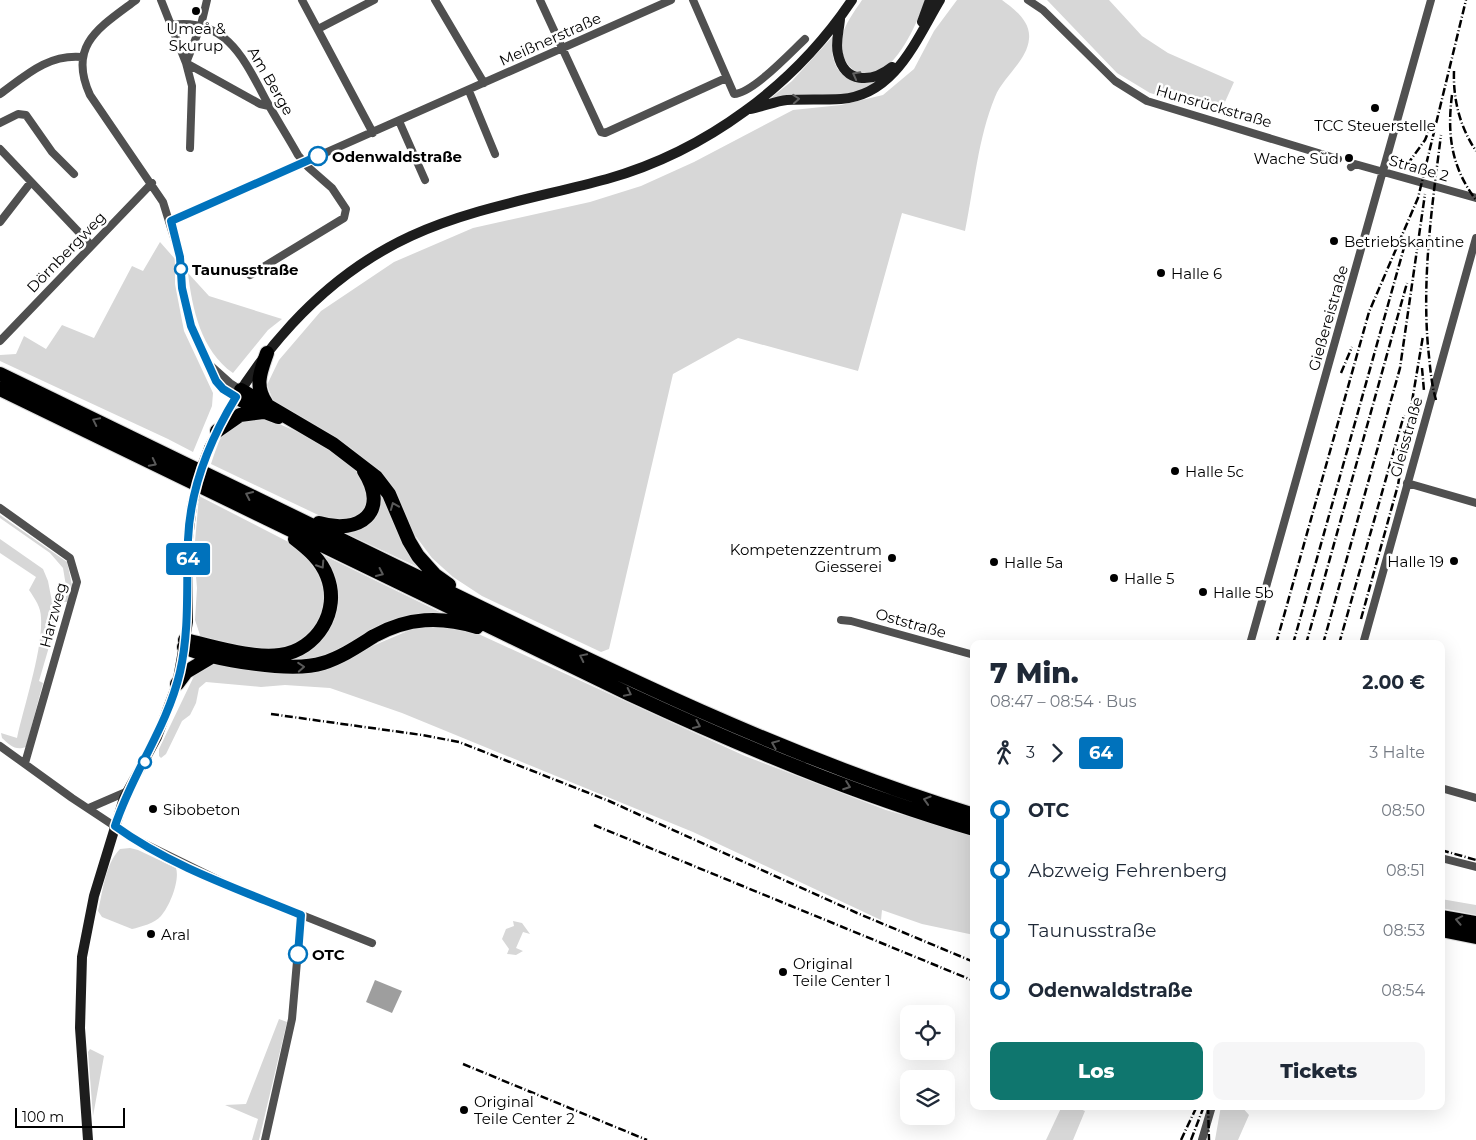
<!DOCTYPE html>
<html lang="de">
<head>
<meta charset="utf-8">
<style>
  body { margin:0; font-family:Montserrat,sans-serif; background:#f6f6f7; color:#1f2937; height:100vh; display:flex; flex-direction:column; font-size:19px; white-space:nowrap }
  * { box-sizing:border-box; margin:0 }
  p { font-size:16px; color:#747a83 }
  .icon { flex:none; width:28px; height:28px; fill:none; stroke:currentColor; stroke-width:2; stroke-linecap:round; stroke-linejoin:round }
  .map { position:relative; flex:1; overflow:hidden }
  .sheet { position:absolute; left:970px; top:640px; width:475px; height:470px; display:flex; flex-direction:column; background:#fff; border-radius:10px; box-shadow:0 5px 20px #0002 }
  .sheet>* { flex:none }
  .badge { padding:0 10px; border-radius:4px; font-size:18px; line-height:32px }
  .tools { position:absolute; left:900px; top:1005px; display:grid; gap:10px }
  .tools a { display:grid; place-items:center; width:55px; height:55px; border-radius:10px; background:#fff; box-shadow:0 5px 20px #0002; font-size:25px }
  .scale { position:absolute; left:15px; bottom:12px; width:110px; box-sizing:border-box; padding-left:5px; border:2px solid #000; border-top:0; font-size:14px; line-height:18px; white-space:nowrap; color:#000; -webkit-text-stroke:4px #fff; paint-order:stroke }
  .map>.badge { position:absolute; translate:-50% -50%; box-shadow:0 0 0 2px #fff }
  .legs { display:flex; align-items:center; gap:8px; height:55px; padding:0 20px; font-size:16px }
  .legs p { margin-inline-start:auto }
  .overview { display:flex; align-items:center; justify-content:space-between; height:85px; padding:0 20px }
  h1 { font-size:28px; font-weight:800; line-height:38px }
  .action { display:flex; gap:10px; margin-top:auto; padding:10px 20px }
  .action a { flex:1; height:58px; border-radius:10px; background:#0f766e; color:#fff; font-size:20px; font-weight:800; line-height:58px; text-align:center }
  .action a+a { background:#f6f6f7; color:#1f2937 }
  ul { padding:0 20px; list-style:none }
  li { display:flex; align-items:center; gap:18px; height:60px; font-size:19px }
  li i { display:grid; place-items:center; width:8px; height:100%; margin:0 6px; background:currentColor }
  li i::after { content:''; width:12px; height:12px; margin:-6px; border:4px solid; border-radius:50%; background:#fff }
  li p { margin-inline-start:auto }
  li:first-child i { background:linear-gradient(#0000 50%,currentColor 0) }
  li:last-child i { background:linear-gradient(currentColor 50%,#0000 0) }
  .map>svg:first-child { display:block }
  .green { fill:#d7d7d7 }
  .water { fill:#9e9e9e }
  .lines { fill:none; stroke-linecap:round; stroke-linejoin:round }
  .highway-casing { stroke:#dbdbdb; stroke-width:16 }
  .street { stroke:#505050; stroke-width:8 }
  .secondary { stroke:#1d1d1d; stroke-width:10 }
  .highway { stroke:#000; stroke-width:14 }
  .rail { stroke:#000; stroke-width:2.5; stroke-dasharray:8 2.5 1 2.5; stroke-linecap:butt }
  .secondary-bridge { stroke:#1d1d1d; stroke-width:10 }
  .oneway { stroke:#616161 }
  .oneway2 { stroke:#595959 }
  .line-1-casing { stroke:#fff; stroke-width:11 }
  .line-1 { stroke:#0072bc; stroke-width:8 }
  .poi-dot { fill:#000; stroke:#fff; stroke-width:2 }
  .stop-1-dot { fill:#fff; stroke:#0072bc; stroke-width:2.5 }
  .labels { text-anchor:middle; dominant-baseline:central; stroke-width:5; stroke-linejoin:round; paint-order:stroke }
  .poi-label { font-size:15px; fill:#000; stroke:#fff; text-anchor:start }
  .street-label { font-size:15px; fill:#000; stroke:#fff }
  .stop-label { font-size:15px; font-weight:bold; fill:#000; stroke:#fff; text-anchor:start }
</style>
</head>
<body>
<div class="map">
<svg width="1476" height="1140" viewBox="0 0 1476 1140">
  <rect width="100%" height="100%" fill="#fff"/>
  <path class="green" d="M862,0H925C919,20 900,61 880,71C857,83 838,61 842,38C844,24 855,11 862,0Z
    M957,0H1002C1014,9 1031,21 1029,39C1027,61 1003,77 995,97C978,138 974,187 965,231L902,213L858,371L738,338L673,374L609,649L601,652L482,596L453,577L432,558L411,530L383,477L351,448L274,403L267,385L279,360L321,311L394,262L473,228L590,202L641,186L694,162L793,110L841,105L883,95L914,69L934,31Z
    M1047,0H1109L1142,36L1168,53L1234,82L1220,113L1150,93L1117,73Z
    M833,36C828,70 846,88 880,80L859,93L767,101L792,81Z
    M160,242L175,259V284L184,331L213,393L212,406L193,452L168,439L0,361V355L16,354L24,336L46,349L62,325L94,338L132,266L143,271Z
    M188,273L209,296L282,319L268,330L233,373C201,351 192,308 188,273Z
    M264,418C291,428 351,454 364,481C367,487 368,494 370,500L356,520L333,522L211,464C224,427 223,423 264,418Z
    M380,486L422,569L343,532L352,531Z
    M199,496L306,551C336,583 330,636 284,649C279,650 273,652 269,652C254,653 217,642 201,638L195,620L197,588L194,553Z
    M0,515L67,562L72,585L68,602H63L61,587L66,586L63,568L50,553L0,518Z
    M0,539L43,569L48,581L53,607L61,606L39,681L43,683L26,747C15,751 10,745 2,738L1,733L17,738C24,706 43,649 41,618C41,607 35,599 29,590L36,577L0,553Z
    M317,552L446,615L377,632L309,663L280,659L291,657L333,610Z
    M424,624L472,631L745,756L886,810L974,835V935L922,924L882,910L881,920L693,832L402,713L330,688L285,685L261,687L206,682L199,688L196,703L190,715L182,721L166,754L161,758L159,756V749L195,674L207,663L342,659Z
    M130,848L138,850L176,868C180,880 170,906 161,916C155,923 141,927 132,929L102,917L98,911C103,891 105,864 120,849Z
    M1441,899L1476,905V915L1441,908Z
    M513,921L522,923L530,934L523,932L516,948L523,951L516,955L507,954L509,949L502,939L506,929L514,926Z
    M279,1019L287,1022L259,1140H252L258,1119L225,1105L246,1104Z
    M90,1049L104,1056L93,1116L88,1052Z
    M1062,1106H1073L1085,1111L1073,1140H1046Z
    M1221,1106H1241L1249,1115L1238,1140H1215Z"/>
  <path class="water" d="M375,980L402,991L392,1013L366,1002Z"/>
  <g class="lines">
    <defs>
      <path id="highway" d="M0,374C138,442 278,508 416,576C598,665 779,755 974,815
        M0,389L629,694C741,746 855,794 974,829
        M241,390L333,444L376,477L389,494L409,541L418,556L435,575L449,585
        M236,397L257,409L278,417
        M266,403C254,385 261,371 267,353
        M217,431L240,415L263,412
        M319,523C360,535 390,512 364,471
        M185,640C213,646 252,659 280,655C317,650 341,611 327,576C321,560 308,549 295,539
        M184,647C214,660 292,673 323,663C342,657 358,646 374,636C408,617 441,616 477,627
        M177,684L186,672L213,656
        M1441,917L1476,923
        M1441,930L1476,937"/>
    </defs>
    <use href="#highway" class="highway-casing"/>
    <path class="street" d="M136,0C100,27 67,45 90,95L163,202L180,257L182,288L191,326L216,381L223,389L236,397
      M161,0L186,63L260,104L269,106
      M302,0L373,133
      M435,0L484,83
      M540,0L601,132L605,133L726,78
      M693,0L734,94C753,93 790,53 805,39
      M1028,0L1043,10L1115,81L1147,101L1338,159
      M171,25C227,17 245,61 267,102C277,120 288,137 298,155L308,167L332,188L346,209L344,218L250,275
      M318,29L374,0
      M469,91L495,154
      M0,94C26,75 48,54 82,57
      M399,121L425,180
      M0,123L18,114L26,115L52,152L74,174
      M190,148L192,86L186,63L201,25L207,0
      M0,149L91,245
      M1351,167L1355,164L1476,198
      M171,221L671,0
      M0,222L31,182
      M0,341L152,183
      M211,366L230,383L241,390
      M1407,483L1476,503
      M0,508L70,558L77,582L25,763
      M841,620L851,621L974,655
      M1250,644L1431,0
      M1363,644L1476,238
      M0,746L72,798L131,837L239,890L372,943
      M1441,788L1476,798
      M89,808L126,792
      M1441,858L1476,867
      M265,1140L292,1019L301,915
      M1202,1140L1212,1106"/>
    <path class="secondary" d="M840,19C839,31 835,43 838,54C844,84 872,83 892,67
      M922,22L930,0
      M750,109C763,107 775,101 787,100C805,99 823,100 841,99C895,95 916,40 940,0
      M209,448C251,359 320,278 411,236C472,208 541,197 607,179C706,151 795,85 852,0
      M88,1140L80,1028L82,957L94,896L124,798L157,737L177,684L188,622V539L192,505"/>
    <use href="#highway" class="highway"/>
    <path class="rail" d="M1454,71C1453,100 1460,127 1476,151
      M1452,95C1447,134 1451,167 1476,200
      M1407,165L1425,140L1432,123
      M1422,368L1424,391
      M1341,373L1352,347
      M1436,400C1431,383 1430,365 1428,347C1422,276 1432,206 1441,135
      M1361,619L1398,485L1423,336
      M1276,644L1369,312L1418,198L1466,0
      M1293,644L1405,244
      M1306,644L1407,283
      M1323,644L1400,368L1425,194
      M1339,644L1404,415
      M271,714L422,735L459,742L609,801L857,913L974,962
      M594,825L974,981
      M1441,850L1476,860
      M463,1064L647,1140
      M1208,1106L1209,1140
      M1181,1140L1197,1106
      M1191,1140L1204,1106"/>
    <path class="secondary-bridge" d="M192,505L202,466L209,448"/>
  </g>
  <defs><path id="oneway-chevron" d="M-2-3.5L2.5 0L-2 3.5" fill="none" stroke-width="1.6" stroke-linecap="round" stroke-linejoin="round" transform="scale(1.25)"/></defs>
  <g class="oneway">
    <use href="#oneway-chevron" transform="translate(856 75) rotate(-152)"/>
    <use href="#oneway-chevron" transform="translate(796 99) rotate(-4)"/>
  </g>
  <g class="oneway2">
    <use href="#oneway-chevron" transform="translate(96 421) rotate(-154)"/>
    <use href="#oneway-chevron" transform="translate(153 463) rotate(27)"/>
    <use href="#oneway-chevron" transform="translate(249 495) rotate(-155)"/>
    <use href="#oneway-chevron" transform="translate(394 506) rotate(-112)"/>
    <use href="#oneway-chevron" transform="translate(321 565) rotate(57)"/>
    <use href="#oneway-chevron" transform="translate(380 573) rotate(25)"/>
    <use href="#oneway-chevron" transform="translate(583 657) rotate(-154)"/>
    <use href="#oneway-chevron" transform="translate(301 667) rotate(-4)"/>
    <use href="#oneway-chevron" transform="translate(628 693) rotate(26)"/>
    <use href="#oneway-chevron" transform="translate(697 725) rotate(24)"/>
    <use href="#oneway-chevron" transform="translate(775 744) rotate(-158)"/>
    <use href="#oneway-chevron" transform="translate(847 786) rotate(20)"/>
    <use href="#oneway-chevron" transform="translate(927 800) rotate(-163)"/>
    <use href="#oneway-chevron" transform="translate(1459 920) rotate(-169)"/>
  </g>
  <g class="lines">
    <defs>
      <path id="line-1" d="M298,954L301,915C238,889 170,866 115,826C132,773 167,728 180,672C190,628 186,585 188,540C190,488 209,441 236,397L223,389L216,381L191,326L182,288L180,257L171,221L318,156"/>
    </defs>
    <use href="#line-1" class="line-1-casing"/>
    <use href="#line-1" class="line-1"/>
  </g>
  <g class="poi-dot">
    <circle cx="196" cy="11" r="5"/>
    <circle cx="1375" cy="108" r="5"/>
    <circle cx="1349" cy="158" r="5"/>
    <circle cx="1334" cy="241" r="5"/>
    <circle cx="1161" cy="273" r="5"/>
    <circle cx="1175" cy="471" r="5"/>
    <circle cx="892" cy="558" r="5"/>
    <circle cx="1454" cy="561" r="5"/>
    <circle cx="994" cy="562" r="5"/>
    <circle cx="1114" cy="578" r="5"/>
    <circle cx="1203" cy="592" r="5"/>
    <circle cx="153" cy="809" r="5"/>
    <circle cx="151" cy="934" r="5"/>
    <circle cx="783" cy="972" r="5"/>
    <circle cx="464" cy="1110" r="5"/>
  </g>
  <g class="stop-1-dot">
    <circle cx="318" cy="156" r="9"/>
    <circle cx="181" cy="269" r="6"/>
    <circle cx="145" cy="762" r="6"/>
    <circle cx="298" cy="954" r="9"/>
  </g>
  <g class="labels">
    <g class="poi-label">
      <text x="196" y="28" text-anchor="middle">Umeå &amp;<tspan x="196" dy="17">Skurup</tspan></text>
      <text x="1375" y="125" text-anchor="middle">TCC Steuerstelle</text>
      <text x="1339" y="158" text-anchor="end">Wache Süd</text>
      <text x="1344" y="241">Betriebskantine</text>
      <text x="1171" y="273">Halle 6</text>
      <text x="1185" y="471">Halle 5c</text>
      <text x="882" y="549" text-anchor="end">Kompetenzzentrum<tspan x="882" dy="17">Giesserei</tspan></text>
      <text x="1444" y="561" text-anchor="end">Halle 19</text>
      <text x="1004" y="562">Halle 5a</text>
      <text x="1124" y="578">Halle 5</text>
      <text x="1213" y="592">Halle 5b</text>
      <text x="163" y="809">Sibobeton</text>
      <text x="161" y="934">Aral</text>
      <text x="793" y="963">Original<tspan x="793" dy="17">Teile Center 1</tspan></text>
      <text x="474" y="1101">Original<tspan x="474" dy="17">Teile Center 2</tspan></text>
    </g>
    <g class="street-label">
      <text transform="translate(550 39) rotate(-24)">Meißnerstraße</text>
      <text transform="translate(271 81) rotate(60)">Am Berge</text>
      <text transform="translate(1214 106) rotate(16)">Hunsrückstraße</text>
      <text transform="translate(1419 168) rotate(16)">Straße 2</text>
      <text transform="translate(66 252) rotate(-46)">Dörnbergweg</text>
      <text transform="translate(1328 318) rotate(-74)">Gießereistraße</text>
      <text transform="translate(1406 437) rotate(-74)">Gleisstraße</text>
      <text transform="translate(53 615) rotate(-75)">Harzweg</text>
      <text transform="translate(911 623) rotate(16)">Oststraße</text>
    </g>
    <g class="stop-label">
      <text x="332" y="156">Odenwaldstraße</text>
      <text x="192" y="269">Taunusstraße</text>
      <text x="312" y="954">OTC</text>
    </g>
  </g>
</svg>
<div class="tools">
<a><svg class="icon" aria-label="locate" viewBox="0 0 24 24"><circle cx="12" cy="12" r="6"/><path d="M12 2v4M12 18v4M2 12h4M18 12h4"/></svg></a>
<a><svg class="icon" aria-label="layers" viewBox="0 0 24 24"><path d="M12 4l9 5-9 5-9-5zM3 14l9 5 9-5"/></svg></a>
</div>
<div class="scale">100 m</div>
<b class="badge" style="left:188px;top:559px;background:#0072bc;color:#fff">64</b>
<section class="sheet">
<div class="overview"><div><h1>7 Min.</h1><p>08:47 – 08:54 · Bus</p></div><b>2.00 €</b></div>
<div class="legs"><svg class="icon" aria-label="walk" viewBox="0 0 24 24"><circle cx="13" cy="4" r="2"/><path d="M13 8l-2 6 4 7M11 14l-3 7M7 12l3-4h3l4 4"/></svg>3<svg class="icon" aria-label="forward" viewBox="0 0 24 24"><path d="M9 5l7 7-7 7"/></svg><b class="badge" style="background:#0072bc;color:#fff">64</b><p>3 Halte</p></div>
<ul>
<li><i style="color:#0072bc"></i><b>OTC</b><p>08:50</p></li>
<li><i style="color:#0072bc"></i><span>Abzweig Fehrenberg</span><p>08:51</p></li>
<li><i style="color:#0072bc"></i><span>Taunusstraße</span><p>08:53</p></li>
<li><i style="color:#0072bc"></i><b>Odenwaldstraße</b><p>08:54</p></li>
</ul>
<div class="action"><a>Los</a><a>Tickets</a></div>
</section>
</div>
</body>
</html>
